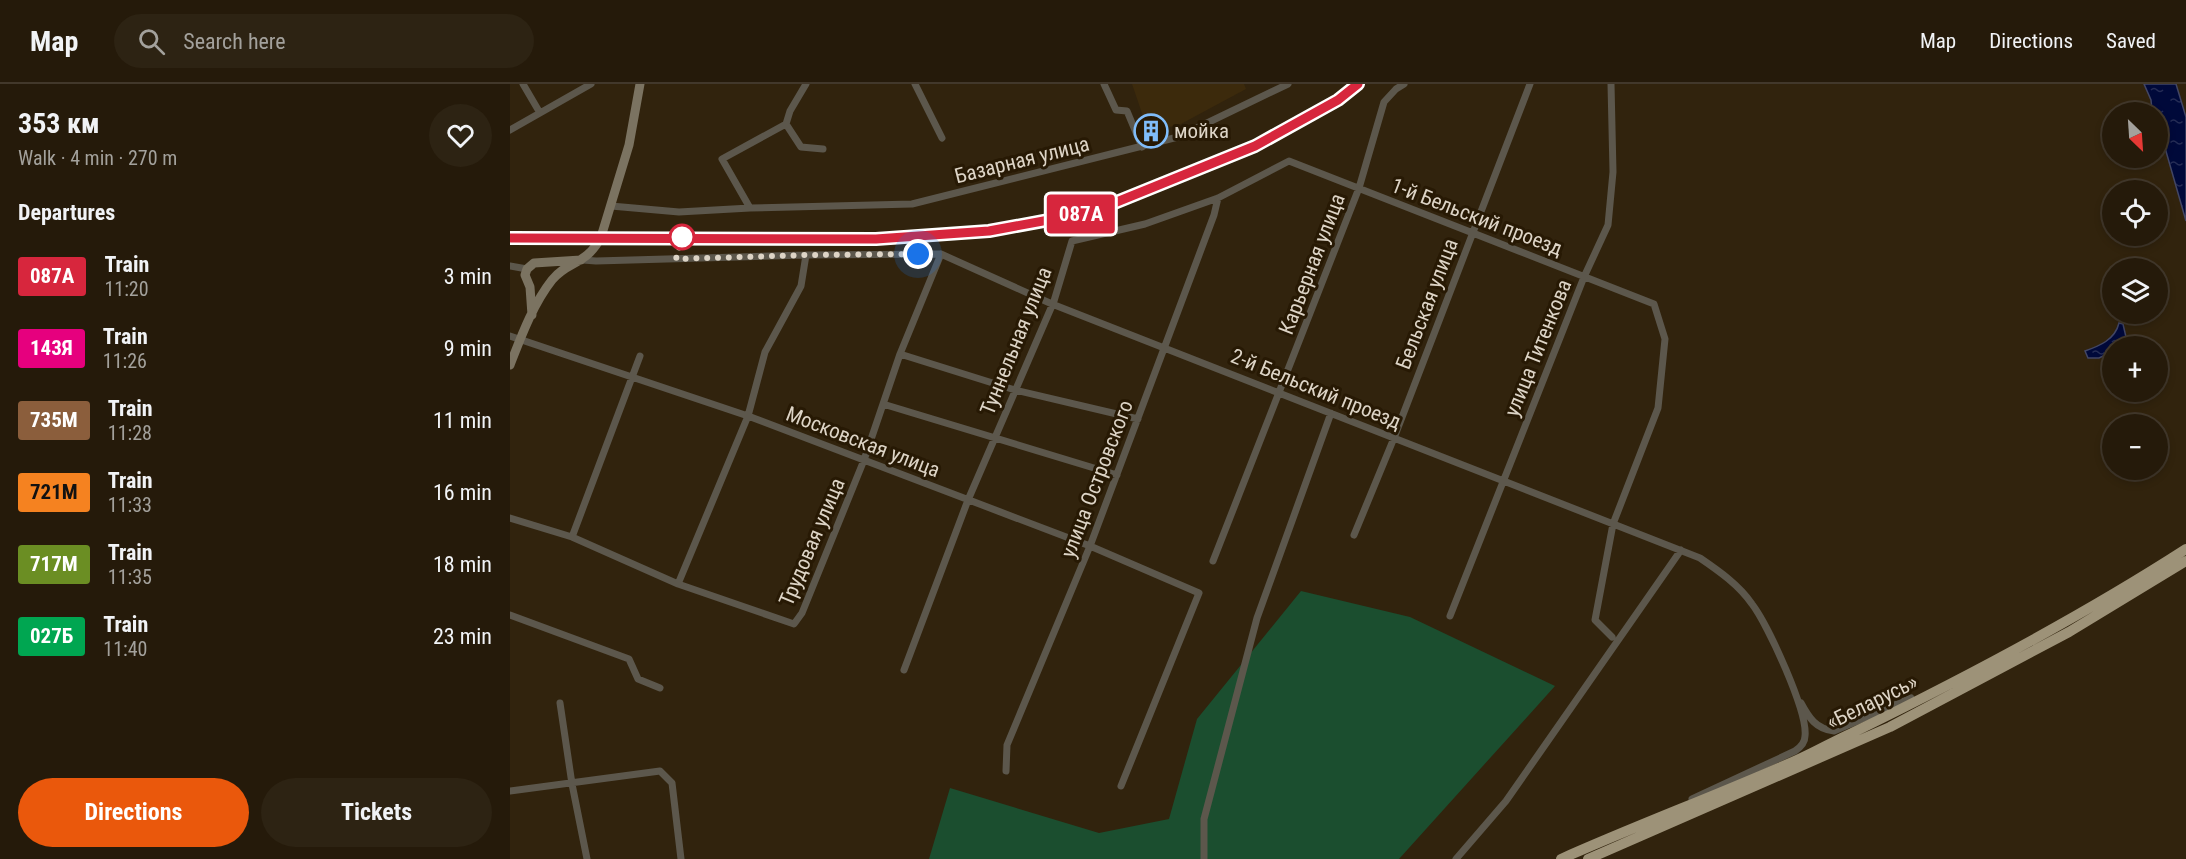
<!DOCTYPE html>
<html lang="en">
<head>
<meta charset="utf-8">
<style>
  body { margin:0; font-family:"Roboto Condensed",sans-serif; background:#2d2313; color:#f1f3f6; height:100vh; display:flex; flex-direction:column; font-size:22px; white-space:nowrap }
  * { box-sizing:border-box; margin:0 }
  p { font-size:20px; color:#a3a19c }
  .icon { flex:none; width:33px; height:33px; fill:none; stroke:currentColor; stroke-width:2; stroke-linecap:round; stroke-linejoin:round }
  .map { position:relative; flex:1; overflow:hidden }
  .side { display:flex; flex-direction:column; background:#251a0a; width:510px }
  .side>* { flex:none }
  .badge { padding:0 12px; border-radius:4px; font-size:21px; line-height:39px }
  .needle { width:39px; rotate:155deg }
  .fabs { position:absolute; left:1592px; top:18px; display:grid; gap:12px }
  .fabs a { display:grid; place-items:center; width:66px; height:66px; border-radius:50%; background:#251a0a; box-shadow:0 3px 9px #0003,0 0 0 2px #42382b; font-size:30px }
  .you { position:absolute; width:30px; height:30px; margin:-15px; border:4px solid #fff; border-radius:50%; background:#1a73e8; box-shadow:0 0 0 9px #1a73e833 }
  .map>.badge { position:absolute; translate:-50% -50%; box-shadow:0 0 0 3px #fff }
  h2 { padding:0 18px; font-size:22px; line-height:54px }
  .round { display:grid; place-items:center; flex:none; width:63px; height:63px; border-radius:32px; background:#2d2313 }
  .summary { display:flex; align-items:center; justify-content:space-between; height:102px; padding:0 18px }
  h1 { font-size:28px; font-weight:700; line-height:45px }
  .action { display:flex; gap:12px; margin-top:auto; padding:12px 18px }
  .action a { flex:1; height:69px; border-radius:36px; background:#ea580c; color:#fff; font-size:24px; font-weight:700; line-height:69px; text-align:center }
  .action a+a { background:#2d2313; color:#f1f3f6 }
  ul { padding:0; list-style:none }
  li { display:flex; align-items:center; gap:18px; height:72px; padding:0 18px }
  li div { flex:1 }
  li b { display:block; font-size:22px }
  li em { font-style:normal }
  li .badge { min-width:66px; font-weight:700; text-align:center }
  header { display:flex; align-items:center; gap:36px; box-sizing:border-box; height:84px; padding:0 30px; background:#251a0a; border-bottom:2px solid #42382b }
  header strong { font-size:28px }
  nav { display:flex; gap:33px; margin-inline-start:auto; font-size:21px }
  .search { width:420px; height:54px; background:#2d2313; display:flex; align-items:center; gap:15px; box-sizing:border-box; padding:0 21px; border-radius:33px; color:#a3a19c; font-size:22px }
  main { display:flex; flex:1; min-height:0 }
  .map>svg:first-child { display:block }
  .built { fill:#3c2a0c }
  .green { fill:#1b4e2f }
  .water { fill:url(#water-ripples); stroke:#424664; stroke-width:1.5 }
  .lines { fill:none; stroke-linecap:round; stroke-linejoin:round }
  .minor { stroke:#5c574c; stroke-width:7 }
  .secondary { stroke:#7b7361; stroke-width:9 }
  .trunk { stroke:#9d9278; stroke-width:10 }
  .rail { stroke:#a29786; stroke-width:2; stroke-dasharray:9 4.5; stroke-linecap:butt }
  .line-casing { stroke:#fff; stroke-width:14 }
  .line { stroke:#d7263d; stroke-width:9 }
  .walk { stroke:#ddd4c6; stroke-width:6; stroke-dasharray:0 10.8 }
  .stop-dot { fill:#fff; stroke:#d7263d; stroke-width:3 }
  .labels { text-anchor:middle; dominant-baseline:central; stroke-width:6; stroke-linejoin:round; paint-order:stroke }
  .poi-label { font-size:21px; fill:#ddd4c6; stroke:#271904; text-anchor:start }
  .street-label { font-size:21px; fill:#ddd4c6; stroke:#271904 }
</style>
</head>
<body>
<header>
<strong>Map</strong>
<div class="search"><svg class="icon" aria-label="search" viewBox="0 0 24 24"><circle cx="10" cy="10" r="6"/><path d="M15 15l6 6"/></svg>Search here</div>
<nav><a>Map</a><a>Directions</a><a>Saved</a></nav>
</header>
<main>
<section class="side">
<div class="summary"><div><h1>353 км</h1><p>Walk · 4 min · 270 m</p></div><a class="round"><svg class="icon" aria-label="heart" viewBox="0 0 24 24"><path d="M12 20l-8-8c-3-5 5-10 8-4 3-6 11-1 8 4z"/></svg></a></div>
<h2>Departures</h2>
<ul>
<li><span class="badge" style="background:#d7263d;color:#fff">087А</span><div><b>Train</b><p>11:20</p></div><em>3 min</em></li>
<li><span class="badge" style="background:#e6007e;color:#fff">143Я</span><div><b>Train</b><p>11:26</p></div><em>9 min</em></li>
<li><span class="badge" style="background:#8b5e3c;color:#fff">735М</span><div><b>Train</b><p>11:28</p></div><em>11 min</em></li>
<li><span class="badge" style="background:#f58220;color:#111">721М</span><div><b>Train</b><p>11:33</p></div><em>16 min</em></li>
<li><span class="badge" style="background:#6b8e23;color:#fff">717М</span><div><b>Train</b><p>11:35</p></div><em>18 min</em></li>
<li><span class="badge" style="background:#00a651;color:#fff">027Б</span><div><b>Train</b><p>11:40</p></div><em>23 min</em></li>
</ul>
<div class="action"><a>Directions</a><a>Tickets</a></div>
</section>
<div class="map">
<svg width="1676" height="775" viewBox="0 0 1676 775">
  <defs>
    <pattern id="water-ripples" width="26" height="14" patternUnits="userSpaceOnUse" patternTransform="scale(1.5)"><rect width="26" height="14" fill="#00093a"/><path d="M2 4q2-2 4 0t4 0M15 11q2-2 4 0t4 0" fill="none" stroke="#252c55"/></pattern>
  </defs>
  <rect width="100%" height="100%" fill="#31230d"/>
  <path class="built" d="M622,0H734L736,5L669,41L638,47Z"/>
  <path class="green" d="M791,507L900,533L1045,602L889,775H419L440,704L589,749L659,735L687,635Z"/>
  <path class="water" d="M1634,0H1666L1676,33V137L1647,36V28L1642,26L1641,16Z
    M1609,239L1613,240L1616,253L1614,262H1602V268L1589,274H1578L1575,267C1589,262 1605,256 1609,239Z"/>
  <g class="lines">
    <path class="minor" d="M13,0L30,29
      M296,0L280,27L276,40L212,75L240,124L402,120L668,53L778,0
      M405,0L432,54
      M594,0L606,26L617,27L632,63
      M276,40L291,63L313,65
      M0,46L81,0
      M101,122L169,128L240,124
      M73,176L86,177L296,171L431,170L542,220L1190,474C1209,487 1229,501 1242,520C1258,541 1298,628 1295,652C1295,659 1291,663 1285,667L1182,715
      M0,182L17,185
      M0,252L238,332L580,462L689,509L611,702
      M390,270L505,306L628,335
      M373,320L607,391
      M0,434L62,453L168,500L284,540L292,529L354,376L390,270L431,170
      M844,451L884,354L1020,0
      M62,453L130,272
      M703,477L849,104L874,18L886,5L894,0
      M168,500L238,332L255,268L291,202L296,171
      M0,531L119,575L128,595L150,604
      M940,532L1074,193L1098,141L1103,88L1101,0
      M394,586L458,416L544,217L562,157L635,140L708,114L779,77L1144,220L1155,255L1148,324L1103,440L1085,536L1102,553
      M50,619L62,700L77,775
      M1291,619C1299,634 1306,645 1324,647L1401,614
      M496,687L497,661L580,462L704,131L708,114
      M0,707L150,687L162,699L171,775
      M694,775V735L747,534L821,329
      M946,775L996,717L1171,466"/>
    <path class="secondary" d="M22,231L20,203L15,191L17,185L24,179L71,176
      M0,281C11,253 23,220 42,196C58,176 76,182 91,153L119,61L130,0"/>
    <path class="trunk" d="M1051,775C1129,740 1211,710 1289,675C1307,667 1324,657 1342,649C1457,593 1569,534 1676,465
      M1078,775L1380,643L1559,548L1676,477"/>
    <path class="rail" d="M0,154L366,155L479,147L582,128L745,61L828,16L848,0"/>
  </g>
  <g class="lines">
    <defs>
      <path id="line" d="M0,154L366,155L479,147L582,128L745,62L828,16L848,0"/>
    </defs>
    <use href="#line" class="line-casing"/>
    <use href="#line" class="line"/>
    <path class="walk" d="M172,153L166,175L296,171L408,170"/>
  </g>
  <defs>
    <symbol id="building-ring" viewBox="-11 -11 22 22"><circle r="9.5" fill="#271904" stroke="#80bdfa" stroke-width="1.5"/><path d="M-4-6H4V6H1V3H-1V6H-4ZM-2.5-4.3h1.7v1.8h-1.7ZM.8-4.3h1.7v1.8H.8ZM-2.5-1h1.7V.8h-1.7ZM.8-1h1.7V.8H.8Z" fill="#80bdfa"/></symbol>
  </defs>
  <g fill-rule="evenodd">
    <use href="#building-ring" x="622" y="28" width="38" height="38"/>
  </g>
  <circle class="stop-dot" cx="172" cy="153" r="12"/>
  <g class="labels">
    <g class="poi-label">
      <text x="664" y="47">мойка</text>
    </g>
    <g class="street-label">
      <text transform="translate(512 76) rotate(-14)">Базарная улица</text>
      <text transform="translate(967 133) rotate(21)">1-й Бельский проезд</text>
      <text transform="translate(802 180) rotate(-69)">Карьерная улица</text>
      <text transform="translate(917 220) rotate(-69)">Бельская улица</text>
      <text transform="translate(506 257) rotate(-68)">Туннельная улица</text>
      <text transform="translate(1028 264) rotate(-68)">улица Титенкова</text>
      <text transform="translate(806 305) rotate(22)">2-й Бельский проезд</text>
      <text transform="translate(353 358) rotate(21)">Московская улица</text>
      <text transform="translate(587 395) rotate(-69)">улица Островского</text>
      <text transform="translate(302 458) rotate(-67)">Трудовая улица</text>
      <text transform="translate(1362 618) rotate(-26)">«Беларусь»</text>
    </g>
  </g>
</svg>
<div class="fabs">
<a><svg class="needle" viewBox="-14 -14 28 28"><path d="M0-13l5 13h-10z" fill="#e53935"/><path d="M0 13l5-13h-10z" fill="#a3a19c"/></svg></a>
<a><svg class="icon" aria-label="locate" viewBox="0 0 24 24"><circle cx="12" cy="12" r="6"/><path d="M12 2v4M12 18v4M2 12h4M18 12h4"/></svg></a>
<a><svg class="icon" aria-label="layers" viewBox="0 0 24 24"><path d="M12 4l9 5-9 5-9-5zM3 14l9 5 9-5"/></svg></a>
<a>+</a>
<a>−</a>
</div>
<div class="you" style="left:408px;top:170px"></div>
<b class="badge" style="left:571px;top:130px;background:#d7263d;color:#fff">087А</b>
</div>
</main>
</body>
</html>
